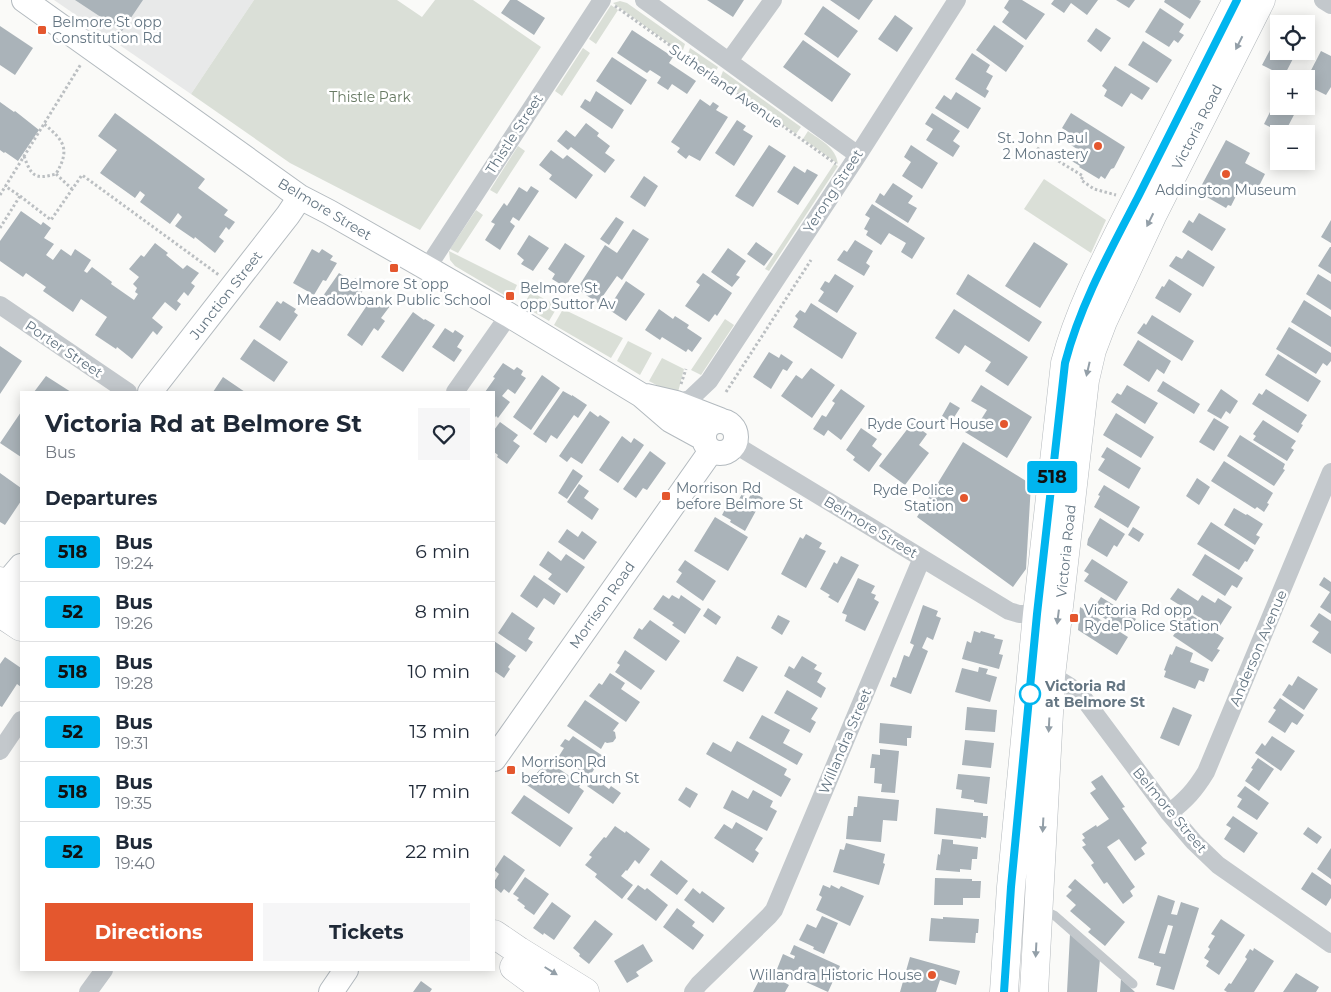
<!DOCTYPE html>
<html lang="en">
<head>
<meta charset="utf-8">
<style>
  body { margin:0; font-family:Montserrat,sans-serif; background:#f6f6f7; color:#1f2937; height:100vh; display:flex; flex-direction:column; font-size:19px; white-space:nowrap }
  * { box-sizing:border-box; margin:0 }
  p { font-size:16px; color:#747a83 }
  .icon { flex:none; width:28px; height:28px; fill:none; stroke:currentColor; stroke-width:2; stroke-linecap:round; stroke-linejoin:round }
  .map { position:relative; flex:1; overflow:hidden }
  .side { position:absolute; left:20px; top:391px; width:475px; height:580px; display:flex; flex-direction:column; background:#fff; border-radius:0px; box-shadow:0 2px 12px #0003 }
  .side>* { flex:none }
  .badge { padding:0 10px; border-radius:4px; font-size:18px; line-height:32px }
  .buttons { position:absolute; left:1270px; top:15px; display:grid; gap:10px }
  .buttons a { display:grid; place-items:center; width:45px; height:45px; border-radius:0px; background:#fff; box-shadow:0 2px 12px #0003; font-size:25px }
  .map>.badge { position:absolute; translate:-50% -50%; box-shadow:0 0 0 2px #fff }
  h2 { padding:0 25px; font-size:19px; line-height:45px }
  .round { display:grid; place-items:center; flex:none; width:52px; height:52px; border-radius:0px; background:#f6f6f7 }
  .summary { display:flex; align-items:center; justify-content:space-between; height:85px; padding:0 25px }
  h1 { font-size:24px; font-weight:700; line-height:38px }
  .action { display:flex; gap:10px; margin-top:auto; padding:10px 25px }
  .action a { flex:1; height:58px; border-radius:0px; background:#e4572e; color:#fff; font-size:20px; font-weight:700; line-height:58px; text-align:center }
  .action a+a { background:#f6f6f7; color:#1f2937 }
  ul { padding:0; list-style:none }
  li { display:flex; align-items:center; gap:15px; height:60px; padding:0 25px; border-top:1px solid #e0e1e3 }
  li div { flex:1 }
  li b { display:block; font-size:19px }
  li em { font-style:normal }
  li .badge { min-width:55px; font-weight:700; text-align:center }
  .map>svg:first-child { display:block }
  .built { fill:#e8e9e9 }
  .green { fill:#dadfd7 }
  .building { fill:#aab3b9; fill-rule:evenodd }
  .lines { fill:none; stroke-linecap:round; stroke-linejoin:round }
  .secondary-casing { stroke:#b3babf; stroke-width:26 }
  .highway-casing { stroke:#b4b9bd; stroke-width:29 }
  .path { stroke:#bbbfc2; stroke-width:3; stroke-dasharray:2.5 2.5; stroke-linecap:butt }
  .lane { stroke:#c3c8cc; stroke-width:9 }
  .street { stroke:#c3c8cc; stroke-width:18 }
  .secondary { stroke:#fff; stroke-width:24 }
  .highway { stroke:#fff; stroke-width:28 }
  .oneway { fill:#939fa8 }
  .line-casing { stroke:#fff; stroke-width:11 }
  .line { stroke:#00b5ef; stroke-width:8 }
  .poi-dot { fill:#e4572e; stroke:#fff; stroke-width:2 }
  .stop-dot { fill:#fff; stroke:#00b5ef; stroke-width:2.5 }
  .labels { text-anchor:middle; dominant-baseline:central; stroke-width:5; stroke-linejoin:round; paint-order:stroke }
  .poi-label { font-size:14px; fill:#657683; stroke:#fff; text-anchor:start }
  .street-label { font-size:14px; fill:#657683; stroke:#fff }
  .park-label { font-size:14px; fill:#687a64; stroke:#fff }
  .stop-label { font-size:14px; font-weight:bold; fill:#657683; stroke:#fff; text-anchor:start }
</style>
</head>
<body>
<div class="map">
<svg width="1331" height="992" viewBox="0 0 1331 992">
  <rect width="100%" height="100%" fill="#fafaf8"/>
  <path class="built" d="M54,0H254L191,94Z"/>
  <path class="green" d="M254,0H397L422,17L435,0H473L541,47L420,230L290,163L191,94Z
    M620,1L627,3L685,44L682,53L613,3Z
    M611,5L618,10L596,44L589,39Z
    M583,48L590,53L562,96L555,91Z
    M690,48L718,67L714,75L687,57Z
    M723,71L801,127L796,134L720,79Z
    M808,131C820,140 836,147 838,164L803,139Z
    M518,146L525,151L497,194L490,190Z
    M834,164L838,166L769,271L765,269Z
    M1044,179L1106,220L1091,253L1024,209Z
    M476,210L483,215L458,253L450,249Z
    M449,251L517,285L513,294L507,291L504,295L455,266L450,260Z
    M531,292L558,306L549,321L523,306Z
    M563,309L623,338L611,358L554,325Z
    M725,319L734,325L701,375L691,370Z
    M628,341L652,353L640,375L617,361Z
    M662,358L684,369L677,396L671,393L649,381Z"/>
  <path class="building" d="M75,0H143L122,31Z
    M510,0H517L545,18L534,35L501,13Z
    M707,0H744L733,17Z
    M830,0H873L859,20Z
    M1009,0H1022L1045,14L1026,40L1002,22L1009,12L1004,8Z
    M1054,0H1098L1087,15L1071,3L1064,13L1051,4Z
    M1116,0H1135L1129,8Z
    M1165,0H1199L1201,1L1190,19L1164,2Z
    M823,6L858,31L838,58L804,34Z
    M1160,8L1184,24L1179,32L1184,35L1178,43L1174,40L1169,47L1145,32Z
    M895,15L913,28L897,52L878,39Z
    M994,25L1024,46L1006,72L976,50Z
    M0,26L33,48L15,75L0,65Z
    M1096,28L1111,38L1101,52L1087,41Z
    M632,30L673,57L669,63L696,81L687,94L672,84L668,90L657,83L661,77L650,70L647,73L617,53Z
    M1279,33V51H1297L1284,76L1262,65Z
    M803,40L851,74L832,102L783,67Z
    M1143,41L1172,60L1157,83L1128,65Z
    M1321,51L1331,56V87L1326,95L1306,85V80Z
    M972,53L990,65L986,72L993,76L986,89L989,91L985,98L955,79Z
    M612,57L647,80L631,105L596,81Z
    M1115,66L1150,88L1142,100L1131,93L1122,107L1104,96L1107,90L1102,86Z
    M596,91L624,110L612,129L580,107L585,99L590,102Z
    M956,92L981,108L968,129L935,108L944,95L951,100Z
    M1277,98L1279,99V106H1292L1297,109L1284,134L1264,124Z
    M700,99L710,106L713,102L719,106L716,110L728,117L700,161L689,155L686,159L677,152L680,148L671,142Z
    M0,102L14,112L15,111L39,130L18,161L5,152L4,153L0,150Z
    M115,113L205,179L198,188L228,210L224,215L235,222L229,230L226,227L219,237L224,241L215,253L195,237L194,239L175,226L182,217L178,213L170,224L140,202L145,195L140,191L135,198L100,173L117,150L98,136Z
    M932,113L960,131L953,141L960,146L953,157L926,140L933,129L925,124Z
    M1071,113L1125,147L1114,168L1111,169L1105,179L1101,176L1099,179L1079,167L1080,166L1070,160L1077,149L1071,145L1076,137L1062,128Z
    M737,120L746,126L743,130L753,136L734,166L715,153Z
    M586,123L599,133L597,136L610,146L605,153L615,160L605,173L571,147L568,150L557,141L566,130L575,137Z
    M1226,140L1250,153L1245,163L1265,174L1256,192L1240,183L1235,191L1238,192L1231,206L1228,205L1226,208L1198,192Z
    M769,145L786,156L753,207L735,196Z
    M911,145L938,163L922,189L902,176L911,162L904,157Z
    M551,150L563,159L567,155L593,175L576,199L549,179L552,175L539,165Z
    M794,166L805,173L807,169L818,175L798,205L777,192Z
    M644,176L658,186L645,207L630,197Z
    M893,183L913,196L908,203L917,208L908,223L875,202L880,193L884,196Z
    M531,186L539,191L519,221L513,217L510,222L515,226L500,250L485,240L495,224L491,222L504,203L507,206L519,187L527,192Z
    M872,204L925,238L912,259L901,252L906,243L889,233L881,245L866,235L868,231L864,229L870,218L865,215Z
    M21,211L41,225L43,222L51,228L44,238L54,244L46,255L53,260L61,249L71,256L75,249L91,260L84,271L87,273L92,267L112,282L111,284L134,300L138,294L135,292L137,288L133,284L139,277L129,269L141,255L144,257L155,243L168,253L166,255L183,269L187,265L199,273L191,283L195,286L188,296L184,292L177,301L181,304L176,311L165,302L152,318L163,327L157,335L153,331L132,359L117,347L116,349L95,335L107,317L81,299L73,312L43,291L46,287L26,273L23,277L0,261V241Z
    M1199,213L1226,229L1212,251L1182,232L1189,220L1193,223Z
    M616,217L624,222L609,245L600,239Z
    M1331,220V243L1321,237Z
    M633,229L649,239L622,280L617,276L598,303L577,289L605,245L617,253Z
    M529,235L549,248L533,271L521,264L524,260L517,254Z
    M855,240L873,251L866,263L870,266L864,276L837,260L844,250L847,252Z
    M756,242L773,254L764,266L747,254Z
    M1034,242L1068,264L1040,308L1005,286Z
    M565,243L585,256L565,287L552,279L555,274L548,269Z
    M1330,247H1331V274L1318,266Z
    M728,248L746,261L736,275L740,277L732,287L711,272Z
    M312,249L319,253L322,249L333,256L330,260L337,263L326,281L323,280L314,295L293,283Z
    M1188,250L1215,267L1203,287L1169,266L1176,256L1182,259Z
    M339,273L353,282L355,278L366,286L353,305L338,295L333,302L323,296Z
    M703,273L732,293L717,316L715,314L709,322L685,306L700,285L696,282Z
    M835,274L854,286L837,313L818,301L824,292L820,289L825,281L829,283Z
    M968,274L1042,322L1029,342L956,294Z
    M1318,274L1331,282V310L1306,294Z
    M1169,279L1192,294L1180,313L1155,298L1162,286L1164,287Z
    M626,281L645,294L626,321L608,309Z
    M374,295L390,306L381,318L385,321L378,331L374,328L362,346L347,335Z
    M1304,300L1331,317V347L1291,322Z
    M277,301L281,304L283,301L296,309L294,312L298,315L280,341L259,327Z
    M811,303L857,333L842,359L793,327L798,319L795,316L800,310L805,313Z
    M659,309L673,319L675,316L689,325L687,328L702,338L692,352L688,349L686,352L662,337L660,340L645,330Z
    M954,309L1028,357L1008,386L985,371L991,362L965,345L959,354L935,338Z
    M413,312L424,320L425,319L435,325L403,372L381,357Z
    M1152,315L1194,341L1182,361L1137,333L1144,323L1146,325Z
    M1289,327L1331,353V361L1327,366L1323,363L1316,374L1276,349Z
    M445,328L453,333L455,330L464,336L457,347L462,350L454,362L432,347Z
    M254,339L288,362L274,382L240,359Z
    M1138,340L1171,361L1164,374L1157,369L1149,382L1123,365Z
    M0,346L22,361L0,394Z
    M769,352L779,358L781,354L793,362L787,371L783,369L771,389L753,377Z
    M1278,354L1321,381L1308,402L1265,375Z
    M503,363L514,370L517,367L523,371L521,375L526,378L515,394L508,389L502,396L510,402L498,418L496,416L494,419V392H485L495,378L493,377Z
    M811,368L835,385L812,418L781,396L796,375L802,379Z
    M542,375L560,388L531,430L513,417Z
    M46,376L71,392H34Z
    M223,377L245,392H213Z
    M1163,381L1200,404L1194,414L1157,391Z
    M981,385L1032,417L1007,458L965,432L971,422L977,426L987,410L971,401Z
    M1127,385L1158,403L1145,424L1111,402L1117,393L1121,395Z
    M841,389L865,406L841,440L828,430L824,436L813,429L822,415L826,417L835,403L832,401Z
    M1221,389L1238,401L1230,414L1226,411L1221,419L1207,411Z
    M1266,389L1307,415L1301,424L1303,425L1298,433L1252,404L1259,393L1262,395Z
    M563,391L572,396V395L587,405L578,418L574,415L557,439L551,435L546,443L533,434Z
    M950,402L960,408L951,422L942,416Z
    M590,411L598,417L600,415L610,422L582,464L571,457L567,462L559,456Z
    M21,412V457L0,443Z
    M1116,413L1154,437L1141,458L1103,435Z
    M1214,418L1229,427L1214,451L1199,442Z
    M1263,420L1296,441L1291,448L1294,450L1287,461L1253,440L1256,436L1253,434Z
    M500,422L518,435L513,441L520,446L507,464L497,457L498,455L494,452V430Z
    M912,423L927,434L919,445L929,453L905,485L879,466Z
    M861,428L877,439L872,446L882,454L869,472L853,460L855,457L846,450Z
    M1240,435L1285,464L1283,469L1285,470L1274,486L1227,456Z
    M622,436L631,443L634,438L644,445L618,483L599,470Z
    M963,442L1031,484L1026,569L1013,587L917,517Z
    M1107,447L1141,468L1129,489L1098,470L1105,459L1101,457Z
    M650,451L666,463L647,490L643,488L636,498L623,489Z
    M1224,461L1273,493L1267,503L1269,504L1264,512L1257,507L1255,509L1211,481Z
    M573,469L583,476L567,499L558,493Z
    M0,473L21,488V501L5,525L0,522Z
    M1197,478L1210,487L1199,505L1186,496Z
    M579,484L589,491L584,498L599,509L592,520L567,502Z
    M1104,485L1140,507L1128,528L1094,507L1100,496L1098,495Z
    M752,492L763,498L745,531L730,522L731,520L722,515L729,502L735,506L742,494L749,498Z
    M1234,508L1246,515L1247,514L1263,524L1256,535L1260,537L1255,545L1224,525Z
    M715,517L748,537L728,571L694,551Z
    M1100,518L1125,534L1117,547L1114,545L1107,557L1087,545L1088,539Z
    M1211,522L1254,550L1247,562L1245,561L1239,570L1197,544Z
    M1133,527L1144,534L1139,542L1128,535Z
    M567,529L578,537L582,531L597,542L584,560L558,542Z
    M806,534L822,543L819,548L826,551L806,588L781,574L800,537L803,539Z
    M548,551L561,561L566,554L585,567L567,593L548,579L552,574L539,565Z
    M1205,554L1243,578L1237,588L1232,585L1225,596L1192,575Z
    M841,556L859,565L838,603L828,597L830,595L820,589L834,562L837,564Z
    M1092,559L1128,582L1116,601L1084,581L1089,574L1084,571Z
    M685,560L716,581L703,601L676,582L682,573L678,570Z
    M534,575L561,594L554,605L544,598L537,608L520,596Z
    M1324,577L1331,582V614L1320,607L1330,592L1319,585Z
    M858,578L875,586L871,593L876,595L874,599L879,602L865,631L845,621L847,615L842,613Z
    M1178,588L1198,601L1202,595L1215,603L1218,598L1232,607L1218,629L1170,599Z
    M663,595L669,599L672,595L679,599L681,595L701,609L685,634L672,625L674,623L653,609Z
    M1101,597L1136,619L1127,633L1090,609L1095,602L1097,603Z
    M923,605L938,611L936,616L941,618L933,640L927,637L922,648L928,651L911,694L890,686L893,677L896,678L904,655L909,657L914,645L910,643Z
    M1080,607L1128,637L1117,655L1078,630Z
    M708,608L721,617L716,625L703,616Z
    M1185,611L1206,624L1205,626L1224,638L1217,649L1220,650L1212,662L1173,636L1177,630L1174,628Z
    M512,612L535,628L528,639L533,642L526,652L498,633Z
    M1319,613L1331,621V654L1312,642L1319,632L1310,626Z
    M778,615L790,621L782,635L771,628Z
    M650,620L680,641L666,661L633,638L639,628L642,630Z
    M974,631L980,633L981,631L995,635L994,638L1003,640L999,654L1003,655L999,669L962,659L967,641L971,643Z
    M494,641L516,656L508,667L510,669L504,678L494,671Z
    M1176,646L1193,653L1190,662L1209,669L1204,682L1199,680L1195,689L1164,677L1166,671L1164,670L1170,654L1172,655Z
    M625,650L655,671L641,690L615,672L620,665L617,663Z
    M737,656L758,667L743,692L723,681Z
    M802,656L817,665L814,669L822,673L817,682L826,688L821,698L784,676L789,666L794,669Z
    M5,657L21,668V687L17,684L2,707L0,706V664Z
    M979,667L988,669L986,674L997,677L990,702L955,692L962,668L978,672Z
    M610,673L625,683L621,689L640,702L626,722L589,696L599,683L602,685Z
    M1298,676L1318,689L1304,710L1282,695L1289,684L1292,686Z
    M787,690L818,708L811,719L816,722L810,733L774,713Z
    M1280,698L1304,715L1297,725L1292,722L1285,733L1268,722L1276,710L1273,708Z
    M585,700L619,723L613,731L615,732L616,738L613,742L607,743L605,742L601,749L567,726Z
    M967,707L997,710L995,732L965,730Z
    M1173,707L1192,715L1179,746L1160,738Z
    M762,715L790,730L783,743L803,754L797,765L749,738Z
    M880,723L912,726L911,738H907V746L879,743Z
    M573,736L603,756L589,777L559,756L564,748L560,746L565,739L569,741Z
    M1272,736L1295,751L1281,771L1255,753L1262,743L1265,746Z
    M965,740L994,743L991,768L962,765Z
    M737,741L787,769L784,775L791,779L781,797L706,754L713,742L731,752Z
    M880,749L899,751L895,793L881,792L882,784L874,783L875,768H870L872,754L880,755Z
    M1258,758L1274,769L1259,791L1245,781L1253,769L1251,768Z
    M545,759L581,784L579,787L584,791L569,814L527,785L541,768L540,767Z
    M958,774L990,777L987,804L974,802V800L961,798L962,790L956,789Z
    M1102,775L1125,807L1122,808L1147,843L1141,848L1145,854L1135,861L1119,839L1107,847L1135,887L1130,891L1133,896L1123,904L1107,882L1104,884L1091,865L1094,863L1082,847L1086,845L1082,840L1085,838L1082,834L1096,825L1097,827L1109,819L1090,793L1096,789L1091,782Z
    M593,777L609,789L611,786L621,793L613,804L587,786Z
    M1245,786L1269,803L1257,820L1237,807L1242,799L1237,796Z
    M686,787L698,794L690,808L678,800Z
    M732,790L748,799L753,790L773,801L770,807L777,811L767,831L723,808Z
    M524,795L573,828L560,847L511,813Z
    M858,796L899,800L897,821L883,820L881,842L846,839L848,816H853L854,807H857Z
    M936,808L983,813V816H988L986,838L981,837V839L934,834Z
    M1233,816L1258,833L1244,853L1224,839L1231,828L1226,825Z
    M736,822L763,838L755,850L759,853L753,863L714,838L724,824L732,829Z
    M615,826L625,833L626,831L650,849L639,864L635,860L627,871L626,870L621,876L633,885L622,899L595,877L597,874L585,865L592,857L589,855L604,837L606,838Z
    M1308,827L1322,837L1317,844L1303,834Z
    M942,839L953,840V844L978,847L977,859H972L971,870L960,869V872L936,870L938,854L940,855Z
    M846,843L885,854L883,863L885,864L879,885L833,872L840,849L844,850Z
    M1331,848V879L1317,869Z
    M504,855L525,870L509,893L504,889L501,893L494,887V882L499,874L494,870Z
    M661,860L688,881L677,895L650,875Z
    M1312,872L1331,885V898L1326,906L1301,889Z
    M525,877L549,894L534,915L524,908L525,906L517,900L519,898L513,894Z
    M935,878L972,879V881H981L980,898H963V905H934Z
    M1075,879L1125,922L1105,946L1088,932L1091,929L1070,911L1076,905L1066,896L1072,890L1068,887Z
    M638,885L645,890L647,888L668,905L656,921L627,899Z
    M823,885L830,888L831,885L839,889L841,886L864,896L850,926L816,910L822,897L819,895Z
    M693,888L700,894L702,891L725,908L713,923L684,900Z
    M1158,895L1175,901L1171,914L1177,915L1181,902L1199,908L1174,990L1156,985L1161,967L1154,965V963L1138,958ZM1168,925L1173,926L1165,954L1159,953Z
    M552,902L571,916L554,940L544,933L543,935L533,928Z
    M677,908L695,922L692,926L704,935L693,950L663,927Z
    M822,916L838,923L824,954L813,949L814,947L799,940L807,924L816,928Z
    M943,917L979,919L978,933H976L975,943L929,941L931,918L943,919Z
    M1221,919L1245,935L1219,975L1206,966L1209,961L1204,958L1210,949L1208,947L1215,936L1211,934Z
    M595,920L613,934L589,964L579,956L580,954L573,948Z
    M1070,934L1100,959L1097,992H1067Z
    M643,944L653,961L636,972L639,976L627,983L614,961Z
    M794,945L840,966L828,992L777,969L783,954L794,959L795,956L790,954Z
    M1254,948L1274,961L1254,992H1227L1224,990L1229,983L1231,984L1247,959L1245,957L1250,949L1253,951Z
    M910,957L960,971L956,985L940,980L936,992H900Z
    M764,971L789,985L785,992H753Z
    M1296,973L1319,987L1316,992H1283Z
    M1121,979L1135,992H1120Z
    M421,981L432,989L430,992H413Z"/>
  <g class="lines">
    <defs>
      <path id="secondary" d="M24,0L300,197L329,212L509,315L641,395L670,420L703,438
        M150,392L288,215L300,197
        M646,396L676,403L720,420
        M704 437a16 16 0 1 1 32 0a16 16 0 1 1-32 0Z
        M0,591L21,566
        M494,759L711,451
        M331,992L346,970"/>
      <path id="highway" d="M0,581L21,597
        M0,613L21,627
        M494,934L519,951L585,992
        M514,967L548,992
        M1004,992L1011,887L1037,614L1065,363C1080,307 1108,255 1134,203C1168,136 1202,68 1237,0
        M1034,992L1051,676L1085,380L1092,350L1103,321L1152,216L1261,0"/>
    </defs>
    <use href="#secondary" class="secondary-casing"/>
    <use href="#highway" class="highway-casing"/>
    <path class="path" d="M615,6L836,164
      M1037,148L1083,176L1081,180L1094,189L1116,195
      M24,156C31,176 35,180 56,174C70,150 65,141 44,124
      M56,174L72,189
      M0,195L81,64
      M20,196L51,220L82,175L219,275
      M0,228L20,196L5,186
      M681,384L686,369
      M726,392L811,260"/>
    <path class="lane" d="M1043,910L1054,915L1133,984"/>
    <path class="street" d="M644,0L858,155
      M1323,0L1331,5
      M729,61L773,0
      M427,268L602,0
      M0,305L128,392
      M455,392L509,315
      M676,403L690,399L709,381L858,155L957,0
      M734,444L1009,611L1019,614H1037
      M1051,676C1065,682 1074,688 1084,699L1169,813L1194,842L1218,865L1331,944
      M0,751L21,720
      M1169,813C1186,800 1195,790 1206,772L1331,472
      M88,992L104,970
      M693,992L699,984L769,916L774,910L922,558"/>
    <use href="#secondary" class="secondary"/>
    <use href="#highway" class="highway"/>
  </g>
  <defs><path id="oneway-solid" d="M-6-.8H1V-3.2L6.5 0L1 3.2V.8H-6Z" transform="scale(1.25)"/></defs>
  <g class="oneway">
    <use href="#oneway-solid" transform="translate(1239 43) rotate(117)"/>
    <use href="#oneway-solid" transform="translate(1150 220) rotate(116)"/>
    <use href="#oneway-solid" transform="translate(1088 369) rotate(103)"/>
    <use href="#oneway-solid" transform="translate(1058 617) rotate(97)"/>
    <use href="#oneway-solid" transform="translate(1049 725) rotate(93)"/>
    <use href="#oneway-solid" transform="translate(1043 825) rotate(93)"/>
    <use href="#oneway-solid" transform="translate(1036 950) rotate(93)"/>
    <use href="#oneway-solid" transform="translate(551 971) rotate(32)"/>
  </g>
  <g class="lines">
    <defs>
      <path id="line" d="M1004,992L1011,887L1037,614L1065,363C1080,305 1110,251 1138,197C1171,131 1204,65 1237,0"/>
    </defs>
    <use href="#line" class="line-casing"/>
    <use href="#line" class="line"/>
  </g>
  <g class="poi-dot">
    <rect x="37" y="25" width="10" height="10" rx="2.5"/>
    <circle cx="1098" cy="146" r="5"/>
    <circle cx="1226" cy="174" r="5"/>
    <rect x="389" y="263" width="10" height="10" rx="2.5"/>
    <rect x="505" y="291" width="10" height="10" rx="2.5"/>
    <circle cx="1004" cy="424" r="5"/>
    <rect x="661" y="491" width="10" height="10" rx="2.5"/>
    <circle cx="964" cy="498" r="5"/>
    <rect x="1069" y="613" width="10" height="10" rx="2.5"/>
    <rect x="506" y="765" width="10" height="10" rx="2.5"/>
    <circle cx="932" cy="975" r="5"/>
  </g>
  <circle class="stop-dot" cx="1030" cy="694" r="10"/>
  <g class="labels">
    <g class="poi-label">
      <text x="52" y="22">Belmore St opp<tspan x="52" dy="16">Constitution Rd</tspan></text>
      <text x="1088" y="138" text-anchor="end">St. John Paul<tspan x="1088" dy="16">2 Monastery</tspan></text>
      <text x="1226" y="190" text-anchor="middle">Addington Museum</text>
      <text x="394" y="284" text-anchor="middle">Belmore St opp<tspan x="394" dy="16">Meadowbank Public School</tspan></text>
      <text x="520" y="288">Belmore St<tspan x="520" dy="16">opp Suttor Av</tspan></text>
      <text x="994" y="424" text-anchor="end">Ryde Court House</text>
      <text x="676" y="488">Morrison Rd<tspan x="676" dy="16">before Belmore St</tspan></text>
      <text x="954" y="490" text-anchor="end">Ryde Police<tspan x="954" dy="16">Station</tspan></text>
      <text x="1084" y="610">Victoria Rd opp<tspan x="1084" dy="16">Ryde Police Station</tspan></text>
      <text x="521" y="762">Morrison Rd<tspan x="521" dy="16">before Church St</tspan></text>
      <text x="922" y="975" text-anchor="end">Willandra Historic House</text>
    </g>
    <g class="street-label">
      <text transform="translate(726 86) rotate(35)">Sutherland Avenue</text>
      <text transform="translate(1197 127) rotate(-63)">Victoria Road</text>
      <text transform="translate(514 134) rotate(-57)">Thistle Street</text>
      <text transform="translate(833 191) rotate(-57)">Yerong Street</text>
      <text transform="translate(325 209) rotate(31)">Belmore Street</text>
      <text transform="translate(226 295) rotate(-52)">Junction Street</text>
      <text transform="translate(64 349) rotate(34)">Porter Street</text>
      <text transform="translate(871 527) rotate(31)">Belmore Street</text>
      <text transform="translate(1066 551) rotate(-84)">Victoria Road</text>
      <text transform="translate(602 605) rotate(-55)">Morrison Road</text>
      <text transform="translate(1258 648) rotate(-67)">Anderson Avenue</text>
      <text transform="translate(845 741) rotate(-67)">Willandra Street</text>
      <text transform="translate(1170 810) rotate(50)">Belmore Street</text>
    </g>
    <g class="park-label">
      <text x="370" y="97">Thistle Park</text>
    </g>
    <g class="stop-label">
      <text x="1045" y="686">Victoria Rd<tspan x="1045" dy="16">at Belmore St</tspan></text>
    </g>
  </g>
</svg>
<div class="buttons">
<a><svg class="icon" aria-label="locate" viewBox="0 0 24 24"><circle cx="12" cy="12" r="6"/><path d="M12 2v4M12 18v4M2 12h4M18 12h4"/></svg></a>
<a>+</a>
<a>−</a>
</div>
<b class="badge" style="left:1052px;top:477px;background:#00b5ef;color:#111">518</b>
<section class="side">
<div class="summary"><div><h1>Victoria Rd at Belmore St</h1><p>Bus</p></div><a class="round"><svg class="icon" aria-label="heart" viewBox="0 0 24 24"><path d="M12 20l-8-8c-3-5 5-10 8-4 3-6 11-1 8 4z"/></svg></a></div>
<h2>Departures</h2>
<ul>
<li><span class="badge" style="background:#00b5ef;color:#111">518</span><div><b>Bus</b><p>19:24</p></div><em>6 min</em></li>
<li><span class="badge" style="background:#00b5ef;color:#111">52</span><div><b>Bus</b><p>19:26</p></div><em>8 min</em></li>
<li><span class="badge" style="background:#00b5ef;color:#111">518</span><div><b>Bus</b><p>19:28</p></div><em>10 min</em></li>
<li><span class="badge" style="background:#00b5ef;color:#111">52</span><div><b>Bus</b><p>19:31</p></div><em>13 min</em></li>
<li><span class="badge" style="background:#00b5ef;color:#111">518</span><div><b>Bus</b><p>19:35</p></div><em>17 min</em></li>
<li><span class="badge" style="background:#00b5ef;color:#111">52</span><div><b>Bus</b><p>19:40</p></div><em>22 min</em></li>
</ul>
<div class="action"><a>Directions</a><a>Tickets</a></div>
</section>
</div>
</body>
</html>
